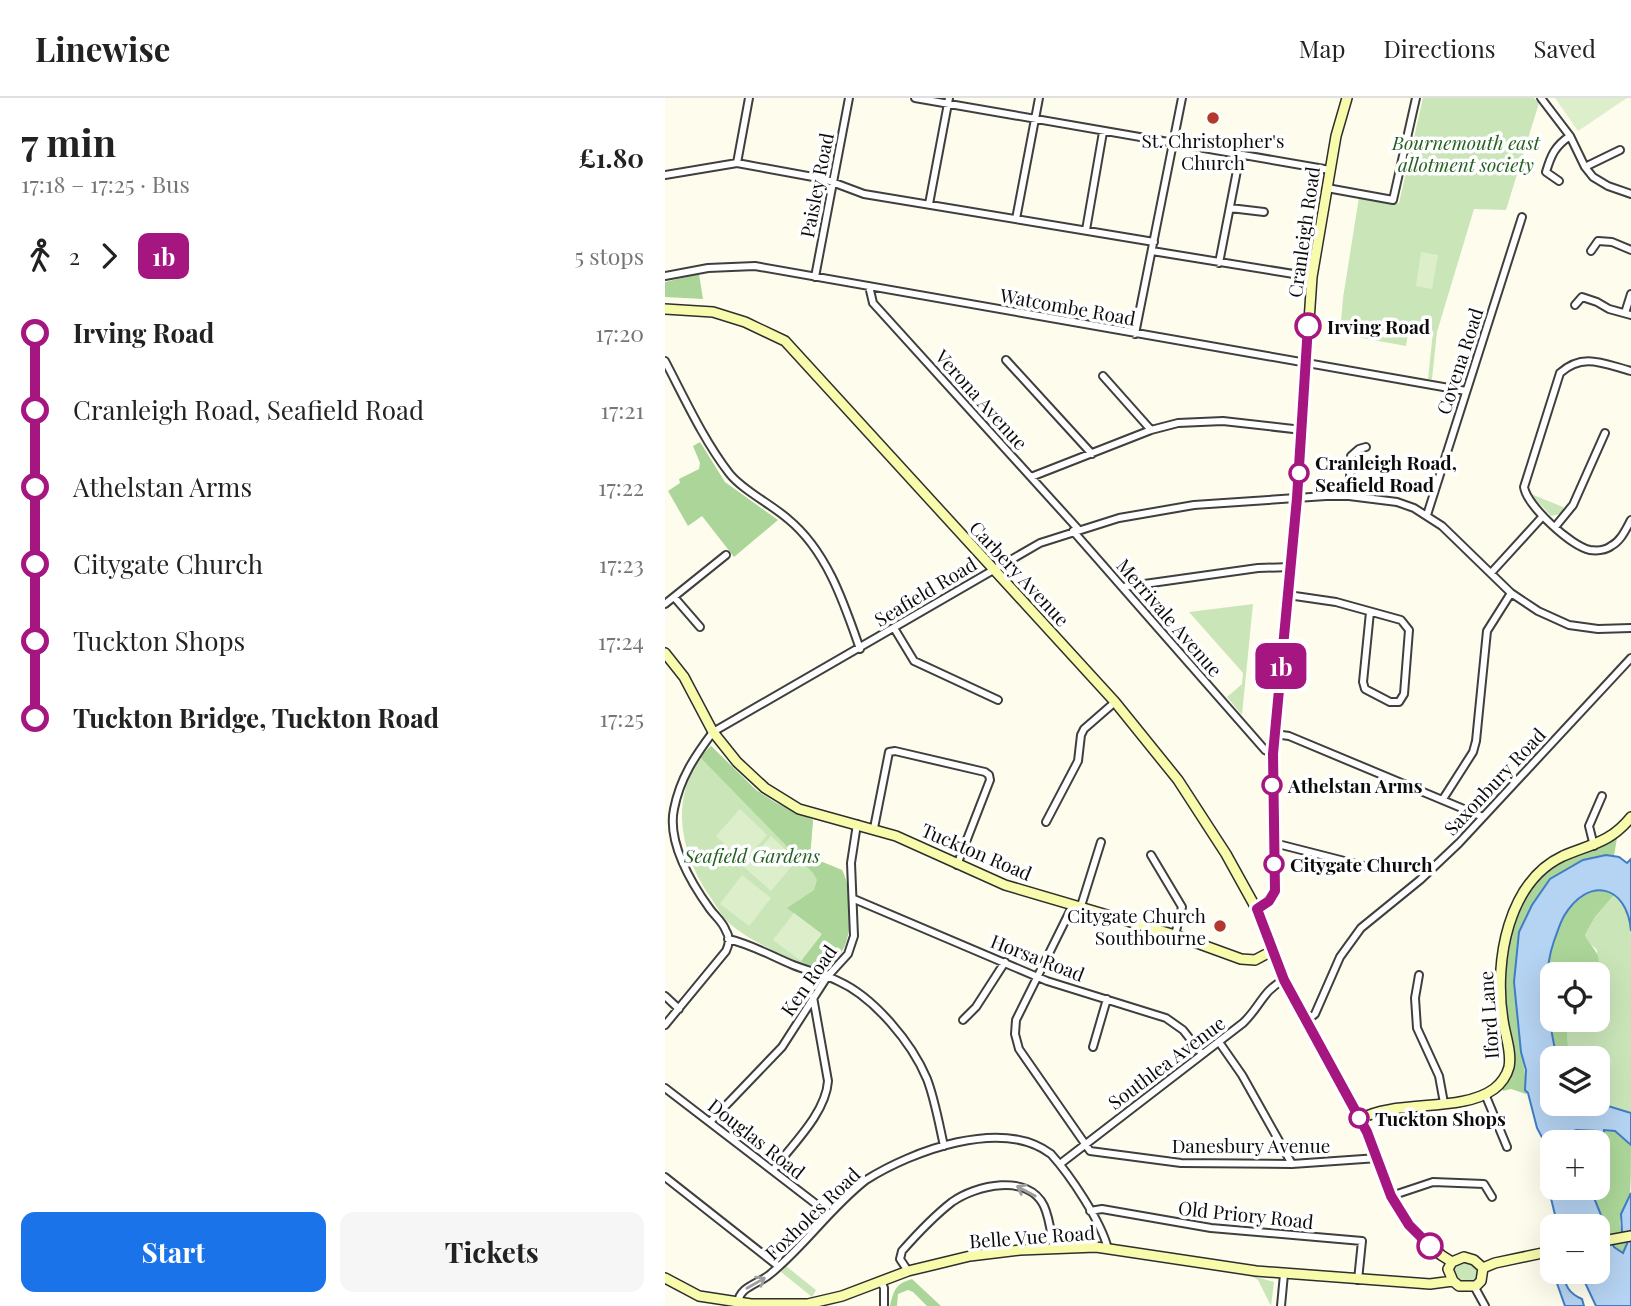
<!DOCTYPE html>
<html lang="en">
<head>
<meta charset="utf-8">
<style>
  body { margin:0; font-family:"Playfair Display",serif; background:#f6f6f6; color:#222; height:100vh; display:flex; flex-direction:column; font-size:26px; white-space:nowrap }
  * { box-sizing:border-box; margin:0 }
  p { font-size:23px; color:#767676 }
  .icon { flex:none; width:38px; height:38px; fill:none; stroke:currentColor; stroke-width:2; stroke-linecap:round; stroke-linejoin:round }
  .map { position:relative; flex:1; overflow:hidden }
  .side { display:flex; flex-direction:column; background:#fff; width:665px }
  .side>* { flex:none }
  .badge { padding:0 14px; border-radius:10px; font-size:24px; line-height:46px }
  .fabs { position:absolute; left:875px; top:864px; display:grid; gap:14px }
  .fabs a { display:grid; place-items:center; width:70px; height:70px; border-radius:14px; background:#fff; box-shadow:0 7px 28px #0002; font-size:35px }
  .map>.badge { position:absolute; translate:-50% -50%; box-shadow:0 0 0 4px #fff }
  .legs { display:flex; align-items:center; gap:10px; height:77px; padding:0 21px; font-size:23px }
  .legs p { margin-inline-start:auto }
  .headline { display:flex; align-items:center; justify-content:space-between; height:119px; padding:0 21px }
  h1 { font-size:38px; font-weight:700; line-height:52px }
  .button { display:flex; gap:14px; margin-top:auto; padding:14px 21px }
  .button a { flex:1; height:80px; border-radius:14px; background:#1a73e8; color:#fff; font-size:28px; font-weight:700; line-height:80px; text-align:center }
  .button a+a { background:#f6f6f6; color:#222 }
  ul { padding:0 21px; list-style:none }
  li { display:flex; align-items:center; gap:24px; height:77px; font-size:26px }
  li i { display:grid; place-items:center; width:10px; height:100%; margin:0 9px; background:currentColor }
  li i::after { content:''; width:18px; height:18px; margin:-9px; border:5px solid; border-radius:50%; background:#fff }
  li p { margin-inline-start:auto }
  li:first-child i { background:linear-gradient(#0000 50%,currentColor 0) }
  li:last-child i { background:linear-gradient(currentColor 50%,#0000 0) }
  header { display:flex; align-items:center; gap:42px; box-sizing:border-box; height:98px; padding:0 35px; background:#fff; border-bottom:2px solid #e0e0e0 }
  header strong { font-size:33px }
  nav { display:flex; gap:38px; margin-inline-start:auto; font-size:24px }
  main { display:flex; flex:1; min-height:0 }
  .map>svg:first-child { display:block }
  .green { fill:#cae6b9 }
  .forest { fill:#acd699 }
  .pitch { fill:#dceeca }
  .water { fill:#b5d3f2; stroke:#407dc5; stroke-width:2 }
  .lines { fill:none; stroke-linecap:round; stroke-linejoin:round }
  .street-casing { stroke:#3f3f3f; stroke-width:10 }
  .secondary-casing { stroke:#2e2e2e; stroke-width:12 }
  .street { stroke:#fff; stroke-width:6 }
  .secondary { stroke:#f8faac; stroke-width:9 }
  .oneway { stroke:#9e9e9e }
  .line-1-casing { stroke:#fff; stroke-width:16 }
  .line-1 { stroke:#a61680; stroke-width:10 }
  .poi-dot { fill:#b4392d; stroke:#fff; stroke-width:2.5 }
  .stop-1-dot { fill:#fff; stroke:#a61680; stroke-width:3.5 }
  .labels { text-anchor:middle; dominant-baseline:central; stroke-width:7; stroke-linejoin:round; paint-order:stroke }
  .poi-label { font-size:19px; fill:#0c0c0c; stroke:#fff }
  .park-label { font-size:19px; font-style:italic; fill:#256021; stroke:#fff }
  .street-label { font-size:19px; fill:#0c0c0c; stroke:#fff }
  .stop-label { font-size:19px; font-weight:bold; fill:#0c0c0c; stroke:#fff; text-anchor:start }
</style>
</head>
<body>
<header>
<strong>Linewise</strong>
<nav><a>Map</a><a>Directions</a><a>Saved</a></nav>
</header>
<main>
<section class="side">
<div class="headline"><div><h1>7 min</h1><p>17:18 – 17:25 · Bus</p></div><b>£1.80</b></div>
<div class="legs"><svg class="icon" aria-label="walk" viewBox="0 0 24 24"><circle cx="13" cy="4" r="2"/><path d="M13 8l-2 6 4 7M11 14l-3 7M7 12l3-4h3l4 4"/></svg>2<svg class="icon" aria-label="forward" viewBox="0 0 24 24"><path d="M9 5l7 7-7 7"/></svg><b class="badge" style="background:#a61680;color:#fff">1b</b><p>5 stops</p></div>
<ul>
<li><i style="color:#a61680"></i><b>Irving Road</b><p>17:20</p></li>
<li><i style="color:#a61680"></i><span>Cranleigh Road, Seafield Road</span><p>17:21</p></li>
<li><i style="color:#a61680"></i><span>Athelstan Arms</span><p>17:22</p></li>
<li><i style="color:#a61680"></i><span>Citygate Church</span><p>17:23</p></li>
<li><i style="color:#a61680"></i><span>Tuckton Shops</span><p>17:24</p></li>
<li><i style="color:#a61680"></i><b>Tuckton Bridge, Tuckton Road</b><p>17:25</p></li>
</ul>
<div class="button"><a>Start</a><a>Tickets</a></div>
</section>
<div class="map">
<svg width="966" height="1208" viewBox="0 0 966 1208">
  <rect width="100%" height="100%" fill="#fefded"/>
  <path class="green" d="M758,0H869L874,5L841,112L809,111L772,234L767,281H763L768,233L744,228L741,248L675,236L678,200L694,99L734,105Z
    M866,396L898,409L899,411L895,416L886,418Z
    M588,506L577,617L562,599L577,586L578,575L524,514Z
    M46,648L91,692L111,705L148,722L145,759L177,772C187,792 189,833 177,853C173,861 166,868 161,876C128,861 93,849 65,826C57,819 52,809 46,800C13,753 2,692 46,648Z
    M950,796L963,813L966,833V1015L943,1008H900L933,1006V961H892L890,950L903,949L902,931L897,922H933L932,852L924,845L920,837L930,819Z
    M789 1176a12 12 0 1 1 24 0a12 12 0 1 1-24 0Z
    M121,1168L151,1192L147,1199L116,1174Z
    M585,1177L609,1184L606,1208L593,1182Z"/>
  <path class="forest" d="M34,176L38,201L0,199V184Z
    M35,344L60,384L113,422L69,459L37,418L23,428L3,393L15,385L14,381L34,371L35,365L28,348Z
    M46,648L91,692L111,705L148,722L145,759L177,772C187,792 189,833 177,853C173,861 166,868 161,876L136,863L156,836L122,810L149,792L152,782L148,775L35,659Z
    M953,734L949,758C931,755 915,764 899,773C879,784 869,802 862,823C847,866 849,899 855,944C857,961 861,975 861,992L863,994L861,996L846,991L838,993L837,983L842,975L836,897L844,827L878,770Z
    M934,792L950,796L930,819L920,837C928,854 939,854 931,877H887V895L883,893C880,856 893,802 934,792Z
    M885,918L887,922H897L902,930L903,950H890Z
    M910,1032L933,1033L938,1043V1032L950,1033L966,1047C966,1059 966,1085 965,1096C959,1114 946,1124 964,1141L959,1155L949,1149L925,1090H933V1045H910L907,1034Z
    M247,1181L276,1208H262L248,1194L243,1192L233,1196L232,1208H225C229,1192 230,1186 247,1181Z"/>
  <path class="pitch" d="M890,0H962L913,33Z
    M756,154L773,157L767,191L751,188Z
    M75,711L102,737L79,764L51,738Z
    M106,738L132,762L106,793L79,769Z
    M77,777L106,800L84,828L55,806Z
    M129,815L157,836L136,863L108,842Z"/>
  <path class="water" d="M941,757L954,759L962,765L966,761V833C962,786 923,778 899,818C895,825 892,835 889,843C876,879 884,924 892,961H887V1006L943,1008L966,1015V1047L950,1033L939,1032L938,1044L932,1043L933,1033L911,1032L907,1034L910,1045H887V1090H925L949,1149L958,1155L964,1141L957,1134L956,1116L966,1095V1208H931L915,1174H933V1129H893L878,1068L879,1043L872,1030L863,995L860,992L861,972L856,954L849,884L854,834L867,807L885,781L918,762Z
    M888,1174H897C901,1188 903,1195 917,1201L919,1208H900Z"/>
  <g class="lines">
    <defs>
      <path id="street" d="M250,0L665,72
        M876,0L905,38L920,69L928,79L943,88L966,96
        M72,65L84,0
        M920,69L955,52
        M0,77L72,65L159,81L199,96L489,144
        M894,83L881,74C886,57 890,48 905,38
        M662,90L728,102L751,0
        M264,106L284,0
        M565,110L599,114
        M351,121L374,0
        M421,132L438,34
        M487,153L647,179
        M926,153L933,143L947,144L966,152
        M554,165L575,57
        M0,178L43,170L90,168L801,293
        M150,179L184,0
        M204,188L208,205L413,431
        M910,207L917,199L932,204L944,211L966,217
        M960,215L966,196
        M470,236L517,0
        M341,262L427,356
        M0,263C20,301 38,341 64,375C77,392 106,406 123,421C162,453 179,505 195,551
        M966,273C939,266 918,254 895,275L859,389C862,408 906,448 925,452C932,453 941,452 946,448C956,443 961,431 966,422
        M438,278L486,332
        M366,379L486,332L513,325L558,323L637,332
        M684,398L686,358L694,351L701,349
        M762,417L857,119
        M890,429L908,407L940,335
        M408,433L600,652L608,656
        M826,475L878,418
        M458,489L593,470L626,469
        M623,497L671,504L736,522L744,532L739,596L734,604H725L700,591L698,584L705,514
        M9,499L35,529
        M0,506L61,457
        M229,530L249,563L333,602
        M610,636L624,638L818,719
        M778,701L808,654L811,643L822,533L846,495
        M381,724L413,663L416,637L419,631L450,604
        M209,730L224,654L230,653L320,674L324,677L325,682L292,767
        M609,745L699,768
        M929,748L924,728L937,698
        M486,757L517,809L510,837
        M189,801L382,883L501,920L518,932L537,956
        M408,807L351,922L350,936L354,951L425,1053L516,1065L627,1066L713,1060
        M416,808L436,744
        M63,841C86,846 106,858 128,867C143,873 159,876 173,883C209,899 247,945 262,981C270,1002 274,1026 279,1048
        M754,877L750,900L752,930L774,978L779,1005
        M0,898L14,911
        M298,922L311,909L340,864
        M640,924L650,916L675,859L696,830L755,782L794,745L966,560
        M0,927L61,853C64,847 65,839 61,833C58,824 50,818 45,811C26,785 2,744 9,711C15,680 30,658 48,634L375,445L454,420L529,407L661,398H684L732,404L749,410L777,428L846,495L873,513L904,527L933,531L966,530
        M554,944L577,977L627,1066
        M428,949L442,901
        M0,990L164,1116
        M820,996L842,1049
        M45,1024L117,949L162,879L183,856L189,838L186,765L192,726
        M395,1066L578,925C595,909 598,892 619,882
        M108,1072C127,1047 161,1015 163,983L148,899
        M0,1079L113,1168
        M726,1098L768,1084L819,1086L827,1099
        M425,1113L437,1111L546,1130L697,1143L693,1182
        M243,1173L235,1161L237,1153C252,1136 269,1118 287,1104C311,1087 363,1075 379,1108C385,1121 386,1137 389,1151
        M216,1183L219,1190V1208
        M809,1188L820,1208
        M73,1205C74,1189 93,1186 104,1177C139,1149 165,1110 201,1082C247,1053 337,1019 386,1056C405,1077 436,1123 443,1151
        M616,1208L619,1176"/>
      <path id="secondary" d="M0,211L48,214L80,224L120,243L450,604L513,682L561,756L592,812L619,882L702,1034L726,1098L744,1127L776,1157L787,1164
        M0,555L19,579L48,634L72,664L100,690L134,711L231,738L340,787L510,837L576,861L590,862L607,853
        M592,812L604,803L610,793L608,656L632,400L647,179L671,38L682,0
        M695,1021C731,1001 796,1015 829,991C836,986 842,977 844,969C847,954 840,937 838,922C833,892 835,856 844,827C853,798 870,771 898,758C926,746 945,745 966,719
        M933,1144L966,1138
        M799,1159L809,1162L818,1170L816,1183L811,1188H794L788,1183L783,1171L787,1164Z
        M818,1170L830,1165L887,1153
        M0,1180L34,1198L86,1206H143L177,1198L243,1173L305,1158L355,1152L431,1149L591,1173L765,1186L788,1183"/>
    </defs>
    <use href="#street" class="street-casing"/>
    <use href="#secondary" class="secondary-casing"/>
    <use href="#street" class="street"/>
    <use href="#secondary" class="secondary"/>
  </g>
  <defs><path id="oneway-shaft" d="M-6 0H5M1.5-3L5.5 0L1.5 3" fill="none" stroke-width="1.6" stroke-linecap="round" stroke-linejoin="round" transform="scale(1.75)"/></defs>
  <g class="oneway">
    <use href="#oneway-shaft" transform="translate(361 1093) rotate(-152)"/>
    <use href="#oneway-shaft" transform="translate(91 1185) rotate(-30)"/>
  </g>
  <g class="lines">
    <defs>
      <path id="line-1" d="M643,228L632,400L608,656L610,793L604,803L592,811L619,882L702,1034L726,1098L744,1127L765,1148"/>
    </defs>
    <use href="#line-1" class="line-1-casing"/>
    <use href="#line-1" class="line-1"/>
  </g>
  <g class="poi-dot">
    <circle cx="548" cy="20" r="7"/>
    <circle cx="555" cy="828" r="7"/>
  </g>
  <g class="stop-1-dot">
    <circle cx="643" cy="228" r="12"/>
    <circle cx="634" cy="375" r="9"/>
    <circle cx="607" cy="687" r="9"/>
    <circle cx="609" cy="766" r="9"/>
    <circle cx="694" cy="1020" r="9"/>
    <circle cx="765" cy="1148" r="12"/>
  </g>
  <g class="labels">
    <g class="poi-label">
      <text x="548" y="42">St. Christopher's<tspan x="548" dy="22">Church</tspan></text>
      <text x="541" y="817" text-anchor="end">Citygate Church<tspan x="541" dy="22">Southbourne</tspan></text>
    </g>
    <g class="park-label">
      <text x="801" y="44">Bournemouth east<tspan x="801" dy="22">allotment society</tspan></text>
      <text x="87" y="757">Seafield Gardens</text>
    </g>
    <g class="street-label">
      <text transform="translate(151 87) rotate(-79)">Paisley Road</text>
      <text transform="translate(638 134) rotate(-82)">Cranleigh Road</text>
      <text transform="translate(403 208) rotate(10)">Watcombe Road</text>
      <text transform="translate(794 263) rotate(-72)">Covena Road</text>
      <text transform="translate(317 301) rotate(48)">Verona Avenue</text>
      <text transform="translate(355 475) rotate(47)">Carbery Avenue</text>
      <text transform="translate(260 493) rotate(-31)">Seafield Road</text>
      <text transform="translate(505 519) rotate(49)">Merrivale Avenue</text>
      <text transform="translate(829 683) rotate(-47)">Saxonbury Road</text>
      <text transform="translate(312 753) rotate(23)">Tuckton Road</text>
      <text transform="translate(373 859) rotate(21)">Horsa Road</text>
      <text transform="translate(143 882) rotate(-55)">Ken Road</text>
      <text transform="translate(823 917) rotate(-94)">Iford Lane</text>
      <text transform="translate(501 964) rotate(-37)">Southlea Avenue</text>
      <text transform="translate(92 1040) rotate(38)">Douglas Road</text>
      <text x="586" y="1047">Danesbury Avenue</text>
      <text transform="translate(147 1115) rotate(-44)">Foxholes Road</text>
      <text transform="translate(581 1116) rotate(6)">Old Priory Road</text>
      <text transform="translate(367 1138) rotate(-4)">Belle Vue Road</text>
    </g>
    <g class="stop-label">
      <text x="662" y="228">Irving Road</text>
      <text x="650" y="364">Cranleigh Road,<tspan x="650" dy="22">Seafield Road</tspan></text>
      <text x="623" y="687">Athelstan Arms</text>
      <text x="625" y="766">Citygate Church</text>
      <text x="710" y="1020">Tuckton Shops</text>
    </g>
  </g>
</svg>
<div class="fabs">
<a><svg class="icon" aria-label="locate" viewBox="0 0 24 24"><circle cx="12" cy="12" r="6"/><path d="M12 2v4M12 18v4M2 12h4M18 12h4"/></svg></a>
<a><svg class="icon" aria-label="layers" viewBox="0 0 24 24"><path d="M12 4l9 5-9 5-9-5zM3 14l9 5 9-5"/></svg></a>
<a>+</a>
<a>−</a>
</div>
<b class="badge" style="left:616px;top:568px;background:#a61680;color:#fff">1b</b>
</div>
</main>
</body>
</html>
